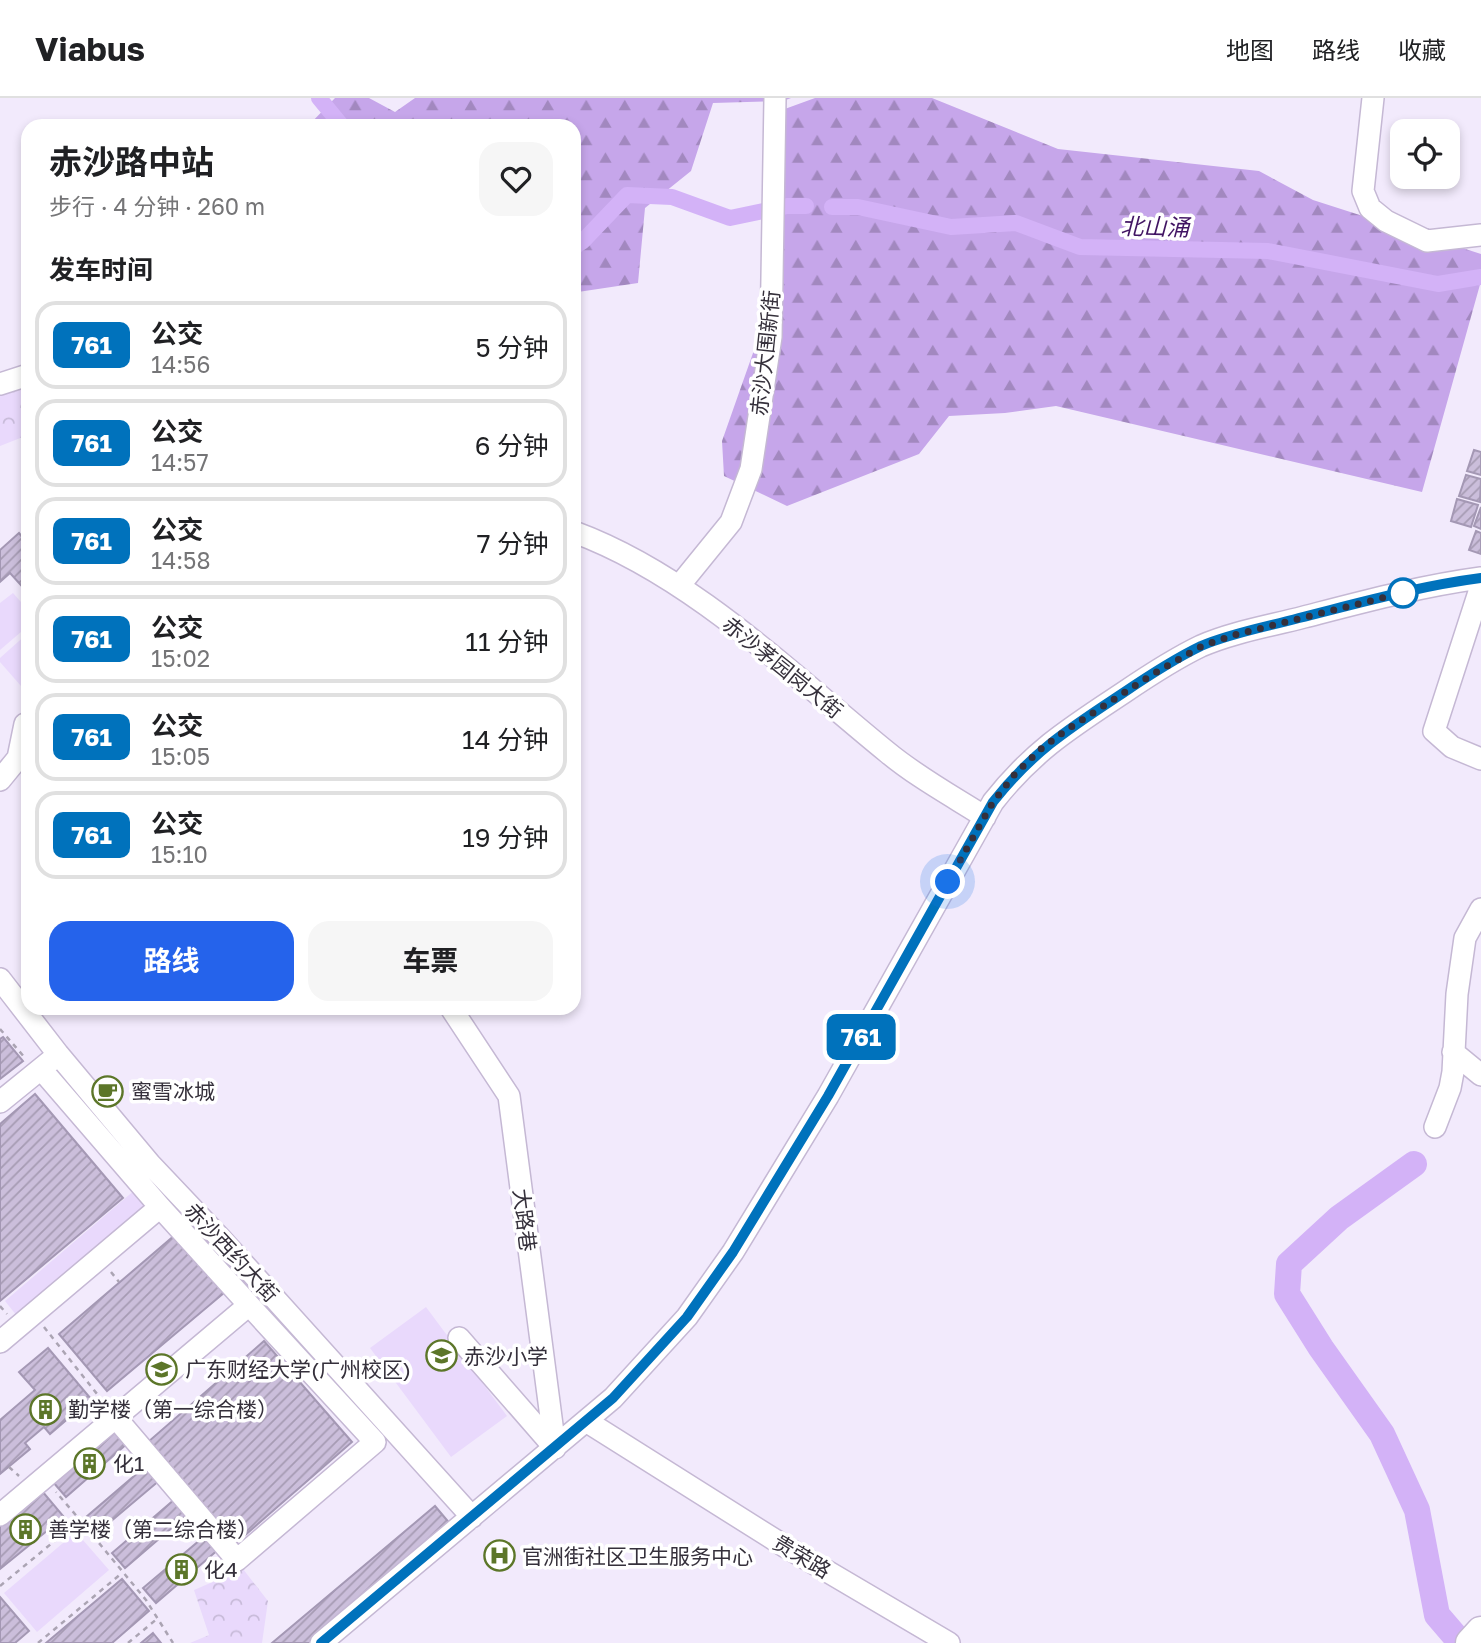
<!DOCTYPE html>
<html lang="zh">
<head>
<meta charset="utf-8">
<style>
  body { margin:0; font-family:"Golos Text","Noto Sans SC",sans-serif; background:#f6f6f6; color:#202124; height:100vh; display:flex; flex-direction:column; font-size:26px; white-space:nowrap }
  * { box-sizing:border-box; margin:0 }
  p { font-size:23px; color:#757577 }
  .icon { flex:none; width:38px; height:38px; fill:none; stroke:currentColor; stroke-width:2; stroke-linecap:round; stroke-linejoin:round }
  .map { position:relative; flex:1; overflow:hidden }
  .panel { position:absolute; left:21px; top:21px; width:560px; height:896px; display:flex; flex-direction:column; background:#fff; border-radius:21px; box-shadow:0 4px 10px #0003 }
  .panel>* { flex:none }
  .badge { padding:0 14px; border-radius:10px; font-size:24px; line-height:46px }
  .controls { position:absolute; left:1390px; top:21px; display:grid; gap:14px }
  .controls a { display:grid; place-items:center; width:70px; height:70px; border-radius:14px; background:#fff; box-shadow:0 4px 10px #0003; font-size:35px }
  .you { position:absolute; width:35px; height:35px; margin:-18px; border:5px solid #fff; border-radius:50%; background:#1a73e8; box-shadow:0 0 0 10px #1a73e833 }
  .map>.badge { position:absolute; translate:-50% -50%; box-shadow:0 0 0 4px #fff }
  h2 { padding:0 28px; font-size:26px; line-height:63px }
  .round { display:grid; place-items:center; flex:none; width:74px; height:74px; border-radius:21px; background:#f6f6f6 }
  .summary { display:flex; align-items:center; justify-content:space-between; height:119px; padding:0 28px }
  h1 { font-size:33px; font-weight:700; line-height:52px }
  .button { display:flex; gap:14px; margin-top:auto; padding:14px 28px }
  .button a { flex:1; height:80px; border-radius:21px; background:#2563eb; color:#fff; font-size:28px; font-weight:700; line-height:80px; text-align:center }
  .button a+a { background:#f6f6f6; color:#202124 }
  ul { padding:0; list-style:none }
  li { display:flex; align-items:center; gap:21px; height:88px; margin:0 14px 10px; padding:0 14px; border:4px solid #e0e0e0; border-radius:21px }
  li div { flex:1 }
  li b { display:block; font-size:26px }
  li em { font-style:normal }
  li .badge { min-width:77px; font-weight:700; text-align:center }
  header { display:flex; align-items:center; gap:42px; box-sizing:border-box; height:98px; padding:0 35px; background:#fff; border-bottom:2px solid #e0e0e0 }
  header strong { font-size:33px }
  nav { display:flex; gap:38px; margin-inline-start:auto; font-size:24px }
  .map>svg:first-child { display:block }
  .grass { fill:#e9d9fc }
  .forest { fill:url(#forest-firs) }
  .park { fill:url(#park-crowns) }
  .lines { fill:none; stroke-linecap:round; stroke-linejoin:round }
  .canal { stroke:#d3b2f7; stroke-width:16 }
  .river { stroke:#d3b2f7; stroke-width:26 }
  .building { fill:url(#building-hatch); stroke:#a498b4; stroke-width:2 }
  .minor-casing { stroke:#c5b8d4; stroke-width:24 }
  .highway-casing { stroke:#c5b8d4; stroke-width:33 }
  .path { stroke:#aba4b3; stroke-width:2.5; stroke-dasharray:5 5; stroke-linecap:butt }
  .minor { stroke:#fff; stroke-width:21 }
  .highway { stroke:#fff; stroke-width:30 }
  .line-casing { stroke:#fff; stroke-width:16 }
  .line { stroke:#0072bc; stroke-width:10 }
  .walk { stroke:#35303b; stroke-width:7; stroke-dasharray:0 12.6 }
  .stop-dot { fill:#fff; stroke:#0072bc; stroke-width:3.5 }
  .labels { text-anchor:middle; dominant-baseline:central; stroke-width:7; stroke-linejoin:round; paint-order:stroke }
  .street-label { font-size:21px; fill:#35303b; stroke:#fff }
  .poi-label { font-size:21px; fill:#35303b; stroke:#fff; text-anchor:start }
  .water-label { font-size:23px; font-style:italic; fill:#411463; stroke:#fff }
</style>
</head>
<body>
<header>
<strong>Viabus</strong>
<nav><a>地图</a><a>路线</a><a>收藏</a></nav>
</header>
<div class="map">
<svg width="1481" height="1545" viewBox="0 0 1481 1545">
  <defs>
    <pattern id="forest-firs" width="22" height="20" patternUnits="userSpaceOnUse" patternTransform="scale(1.75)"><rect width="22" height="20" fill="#c6a6ea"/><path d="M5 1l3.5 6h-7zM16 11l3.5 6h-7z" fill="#a288bf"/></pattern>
    <pattern id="park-crowns" width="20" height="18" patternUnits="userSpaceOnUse" patternTransform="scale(1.75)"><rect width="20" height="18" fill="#e9d9fc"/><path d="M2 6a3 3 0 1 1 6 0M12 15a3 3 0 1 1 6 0" fill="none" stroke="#c8bbd9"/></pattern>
    <pattern id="building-hatch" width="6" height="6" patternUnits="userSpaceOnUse" patternTransform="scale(1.75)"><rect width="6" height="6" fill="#cbbedb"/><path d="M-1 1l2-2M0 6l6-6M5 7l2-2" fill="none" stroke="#a69bb3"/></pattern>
  </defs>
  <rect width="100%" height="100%" fill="#f2eafc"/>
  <path class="grass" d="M13,495L28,512V528L0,552V505Z
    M28,535V582L21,588L0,564V560Z
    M136,1091L152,1111L21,1223L5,1203Z
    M426,1209L507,1318L451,1359L370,1250Z
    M76,1434L109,1472L37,1534L4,1495Z"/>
  <path class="forest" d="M335,0H369L395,14L415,0H791L783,3L713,5L691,73L645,110L638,185L578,194L574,204V28H308Z
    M815,0H932L1058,51L1259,73L1313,102L1481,156V183L1422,394L1056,308L1005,315L949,318L919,356L787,408L724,378L722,343L777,187L782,12Z"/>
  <path class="park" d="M28,289V337L0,348V298Z
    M243,1471L268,1503L262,1545H190L209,1537L194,1492Z"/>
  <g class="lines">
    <path class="canal" d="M319,0L342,28
      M832,109H858L951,129L1016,125L1080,149L1268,153L1438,186L1481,179
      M574,149L583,143L627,97L672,99L730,120L787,108H806"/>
    <path class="river" d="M1414,1066L1339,1120L1289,1166L1287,1196L1321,1250L1382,1336L1417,1412L1437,1517L1461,1545"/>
  </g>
  <path class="building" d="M1474,352L1481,354V377L1467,373Z
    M1466,377L1481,381L1480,404L1459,398Z
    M1457,401L1478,407L1471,429L1451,423Z
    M1481,409V431L1474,428Z
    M1476,433L1481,435V456L1469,452Z
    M19,435L28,446V495L10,475L0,484V452Z
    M3,939L23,963L0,981V941Z
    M35,996L123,1100L0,1203V1026Z
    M175,1137L224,1195L107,1293L59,1236Z
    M264,1243L352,1344L236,1445L148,1344Z
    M48,1250L91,1301L50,1336L44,1329L25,1345L30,1351L0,1376V1322L35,1292L19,1274Z
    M115,1330L128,1345L66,1399L53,1384Z
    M147,1367L160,1382L97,1435L85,1420Z
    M42,1393L64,1419L0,1471V1428Z
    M175,1401L188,1416L125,1470L112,1455Z
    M435,1408L451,1427L312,1545H272Z
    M206,1437L219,1451L156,1505L143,1490Z
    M122,1481L149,1513L112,1545H46Z
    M0,1499L29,1533L15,1545H0Z
    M153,1535L161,1545H141Z"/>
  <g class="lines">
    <defs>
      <path id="minor" d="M1373,0L1363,93L1370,110L1386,123L1427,143L1481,137
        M0,286L28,277
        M574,434C691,477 791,576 887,654C917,679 952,698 985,719
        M679,488L731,424L751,371L771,239L775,0
        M1481,488L1434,633L1452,649L1481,661
        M0,682L18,660L25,626
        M0,881L58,956L150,1066L222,1142L472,1419
        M451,910L509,998L555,1350
        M1453,954L1481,977
        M0,1004L53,961
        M1435,1029L1450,990L1453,974L1457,896L1465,840L1481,811
        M459,1240L555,1350
        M0,1244L160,1109L41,971
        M116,1320L237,1462L375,1344L249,1207
        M586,1323L786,1449L949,1545
        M0,1417L249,1207L160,1109
        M321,1545L613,1300L687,1219L733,1154L828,998L993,704C1033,653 1070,630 1123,595C1148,578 1174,561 1201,548C1233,534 1270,528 1304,519C1362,504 1421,488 1481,480"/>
      <path id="highway" d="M1471,1545L1481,1534"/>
    </defs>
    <use href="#minor" class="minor-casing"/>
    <use href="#highway" class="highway-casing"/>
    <path class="path" d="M0,931L26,961
      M111,1174L119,1184
      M0,1208L7,1216
      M44,1229L105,1306
      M9,1369L19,1378
      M80,1422L146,1502L173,1545
      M0,1488L80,1422L56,1394
      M38,1545L122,1475
      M128,1545L158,1520"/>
    <use href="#minor" class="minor"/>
    <use href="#highway" class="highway"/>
  </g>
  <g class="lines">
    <defs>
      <path id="line" d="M321,1545L613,1300L687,1219L733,1154L828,998L993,704C1033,653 1070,630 1123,595C1148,578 1174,561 1201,548C1231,535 1266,529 1299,520C1359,505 1419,488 1481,480"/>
    </defs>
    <use href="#line" class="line-casing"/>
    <use href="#line" class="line"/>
    <path class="walk" d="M948,784L993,704L1015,676L1042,650L1065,633L1153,576L1202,548L1234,537L1410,493L1403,495"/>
  </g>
  <defs>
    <symbol id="cafe-ring" viewBox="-11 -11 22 22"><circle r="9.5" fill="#fff" stroke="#5c7629" stroke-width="1.5"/><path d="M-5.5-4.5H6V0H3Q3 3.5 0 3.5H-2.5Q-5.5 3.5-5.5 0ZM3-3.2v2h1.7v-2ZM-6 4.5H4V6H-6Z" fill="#5c7629"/></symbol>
    <symbol id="school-ring" viewBox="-11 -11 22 22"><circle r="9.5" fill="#fff" stroke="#5c7629" stroke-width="1.5"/><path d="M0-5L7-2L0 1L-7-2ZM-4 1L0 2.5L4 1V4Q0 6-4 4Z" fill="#5c7629"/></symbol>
    <symbol id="university-ring" viewBox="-11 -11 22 22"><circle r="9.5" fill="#fff" stroke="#5c7629" stroke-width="1.5"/><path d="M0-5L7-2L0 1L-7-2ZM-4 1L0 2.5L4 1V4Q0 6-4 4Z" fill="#5c7629"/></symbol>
    <symbol id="building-ring" viewBox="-11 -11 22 22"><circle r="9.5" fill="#fff" stroke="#5c7629" stroke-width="1.5"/><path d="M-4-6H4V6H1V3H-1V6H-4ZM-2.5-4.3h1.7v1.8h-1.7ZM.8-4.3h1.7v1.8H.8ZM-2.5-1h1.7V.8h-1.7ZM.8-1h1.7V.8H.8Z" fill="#5c7629"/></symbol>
    <symbol id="hospital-ring" viewBox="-11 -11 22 22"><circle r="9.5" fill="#fff" stroke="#5c7629" stroke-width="1.5"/><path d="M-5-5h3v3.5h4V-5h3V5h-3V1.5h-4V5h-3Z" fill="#5c7629"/></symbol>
  </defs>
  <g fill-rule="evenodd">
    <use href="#cafe-ring" x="90" y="976" width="35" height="35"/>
    <use href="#school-ring" x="424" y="1240" width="35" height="35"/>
    <use href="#university-ring" x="144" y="1254" width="35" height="35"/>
    <use href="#building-ring" x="28" y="1294" width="35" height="35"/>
    <use href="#building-ring" x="72" y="1348" width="35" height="35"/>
    <use href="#building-ring" x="8" y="1414" width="35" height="35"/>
    <use href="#hospital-ring" x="482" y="1440" width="35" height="35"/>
    <use href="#building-ring" x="164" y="1454" width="35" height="35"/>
  </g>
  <circle class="stop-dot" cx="1403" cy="495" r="14"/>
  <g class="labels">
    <g class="street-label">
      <text transform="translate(765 255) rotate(-84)">赤沙大围新街</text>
      <text transform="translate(783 569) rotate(39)">赤沙茅园岗大街</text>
      <text transform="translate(525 1122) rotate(83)">大路巷</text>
      <text transform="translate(232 1154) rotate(47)">赤沙西约大街</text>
      <text transform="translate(802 1458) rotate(31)">贵荣路</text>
    </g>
    <g class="poi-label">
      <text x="131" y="993">蜜雪冰城</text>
      <text x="464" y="1258">赤沙小学</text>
      <text x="185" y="1271">广东财经大学(广州校区)</text>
      <text x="68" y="1311">勤学楼（第一综合楼）</text>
      <text x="113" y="1365">化1</text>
      <text x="48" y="1431">善学楼（第二综合楼）</text>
      <text x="522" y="1458">官洲街社区卫生服务中心</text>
      <text x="204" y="1471">化4</text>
    </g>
    <g class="water-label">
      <text transform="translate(1155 128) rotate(1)">北山涌</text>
    </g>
  </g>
</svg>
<div class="controls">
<a><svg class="icon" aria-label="locate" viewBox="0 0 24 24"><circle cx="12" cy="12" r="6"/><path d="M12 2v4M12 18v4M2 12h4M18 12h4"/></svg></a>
</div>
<div class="you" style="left:948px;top:784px"></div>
<b class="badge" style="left:861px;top:939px;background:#0072bc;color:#fff">761</b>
<section class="panel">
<div class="summary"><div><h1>赤沙路中站</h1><p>步行 · 4 分钟 · 260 m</p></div><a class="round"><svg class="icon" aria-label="heart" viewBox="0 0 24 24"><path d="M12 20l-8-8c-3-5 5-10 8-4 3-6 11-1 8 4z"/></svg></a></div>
<h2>发车时间</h2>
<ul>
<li><span class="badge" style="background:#0072bc;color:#fff">761</span><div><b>公交</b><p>14:56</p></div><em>5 分钟</em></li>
<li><span class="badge" style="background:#0072bc;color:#fff">761</span><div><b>公交</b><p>14:57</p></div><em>6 分钟</em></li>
<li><span class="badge" style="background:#0072bc;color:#fff">761</span><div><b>公交</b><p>14:58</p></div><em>7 分钟</em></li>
<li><span class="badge" style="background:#0072bc;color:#fff">761</span><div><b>公交</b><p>15:02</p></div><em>11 分钟</em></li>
<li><span class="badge" style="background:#0072bc;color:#fff">761</span><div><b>公交</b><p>15:05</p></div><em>14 分钟</em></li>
<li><span class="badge" style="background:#0072bc;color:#fff">761</span><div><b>公交</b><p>15:10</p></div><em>19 分钟</em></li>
</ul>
<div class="button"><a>路线</a><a>车票</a></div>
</section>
</div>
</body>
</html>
